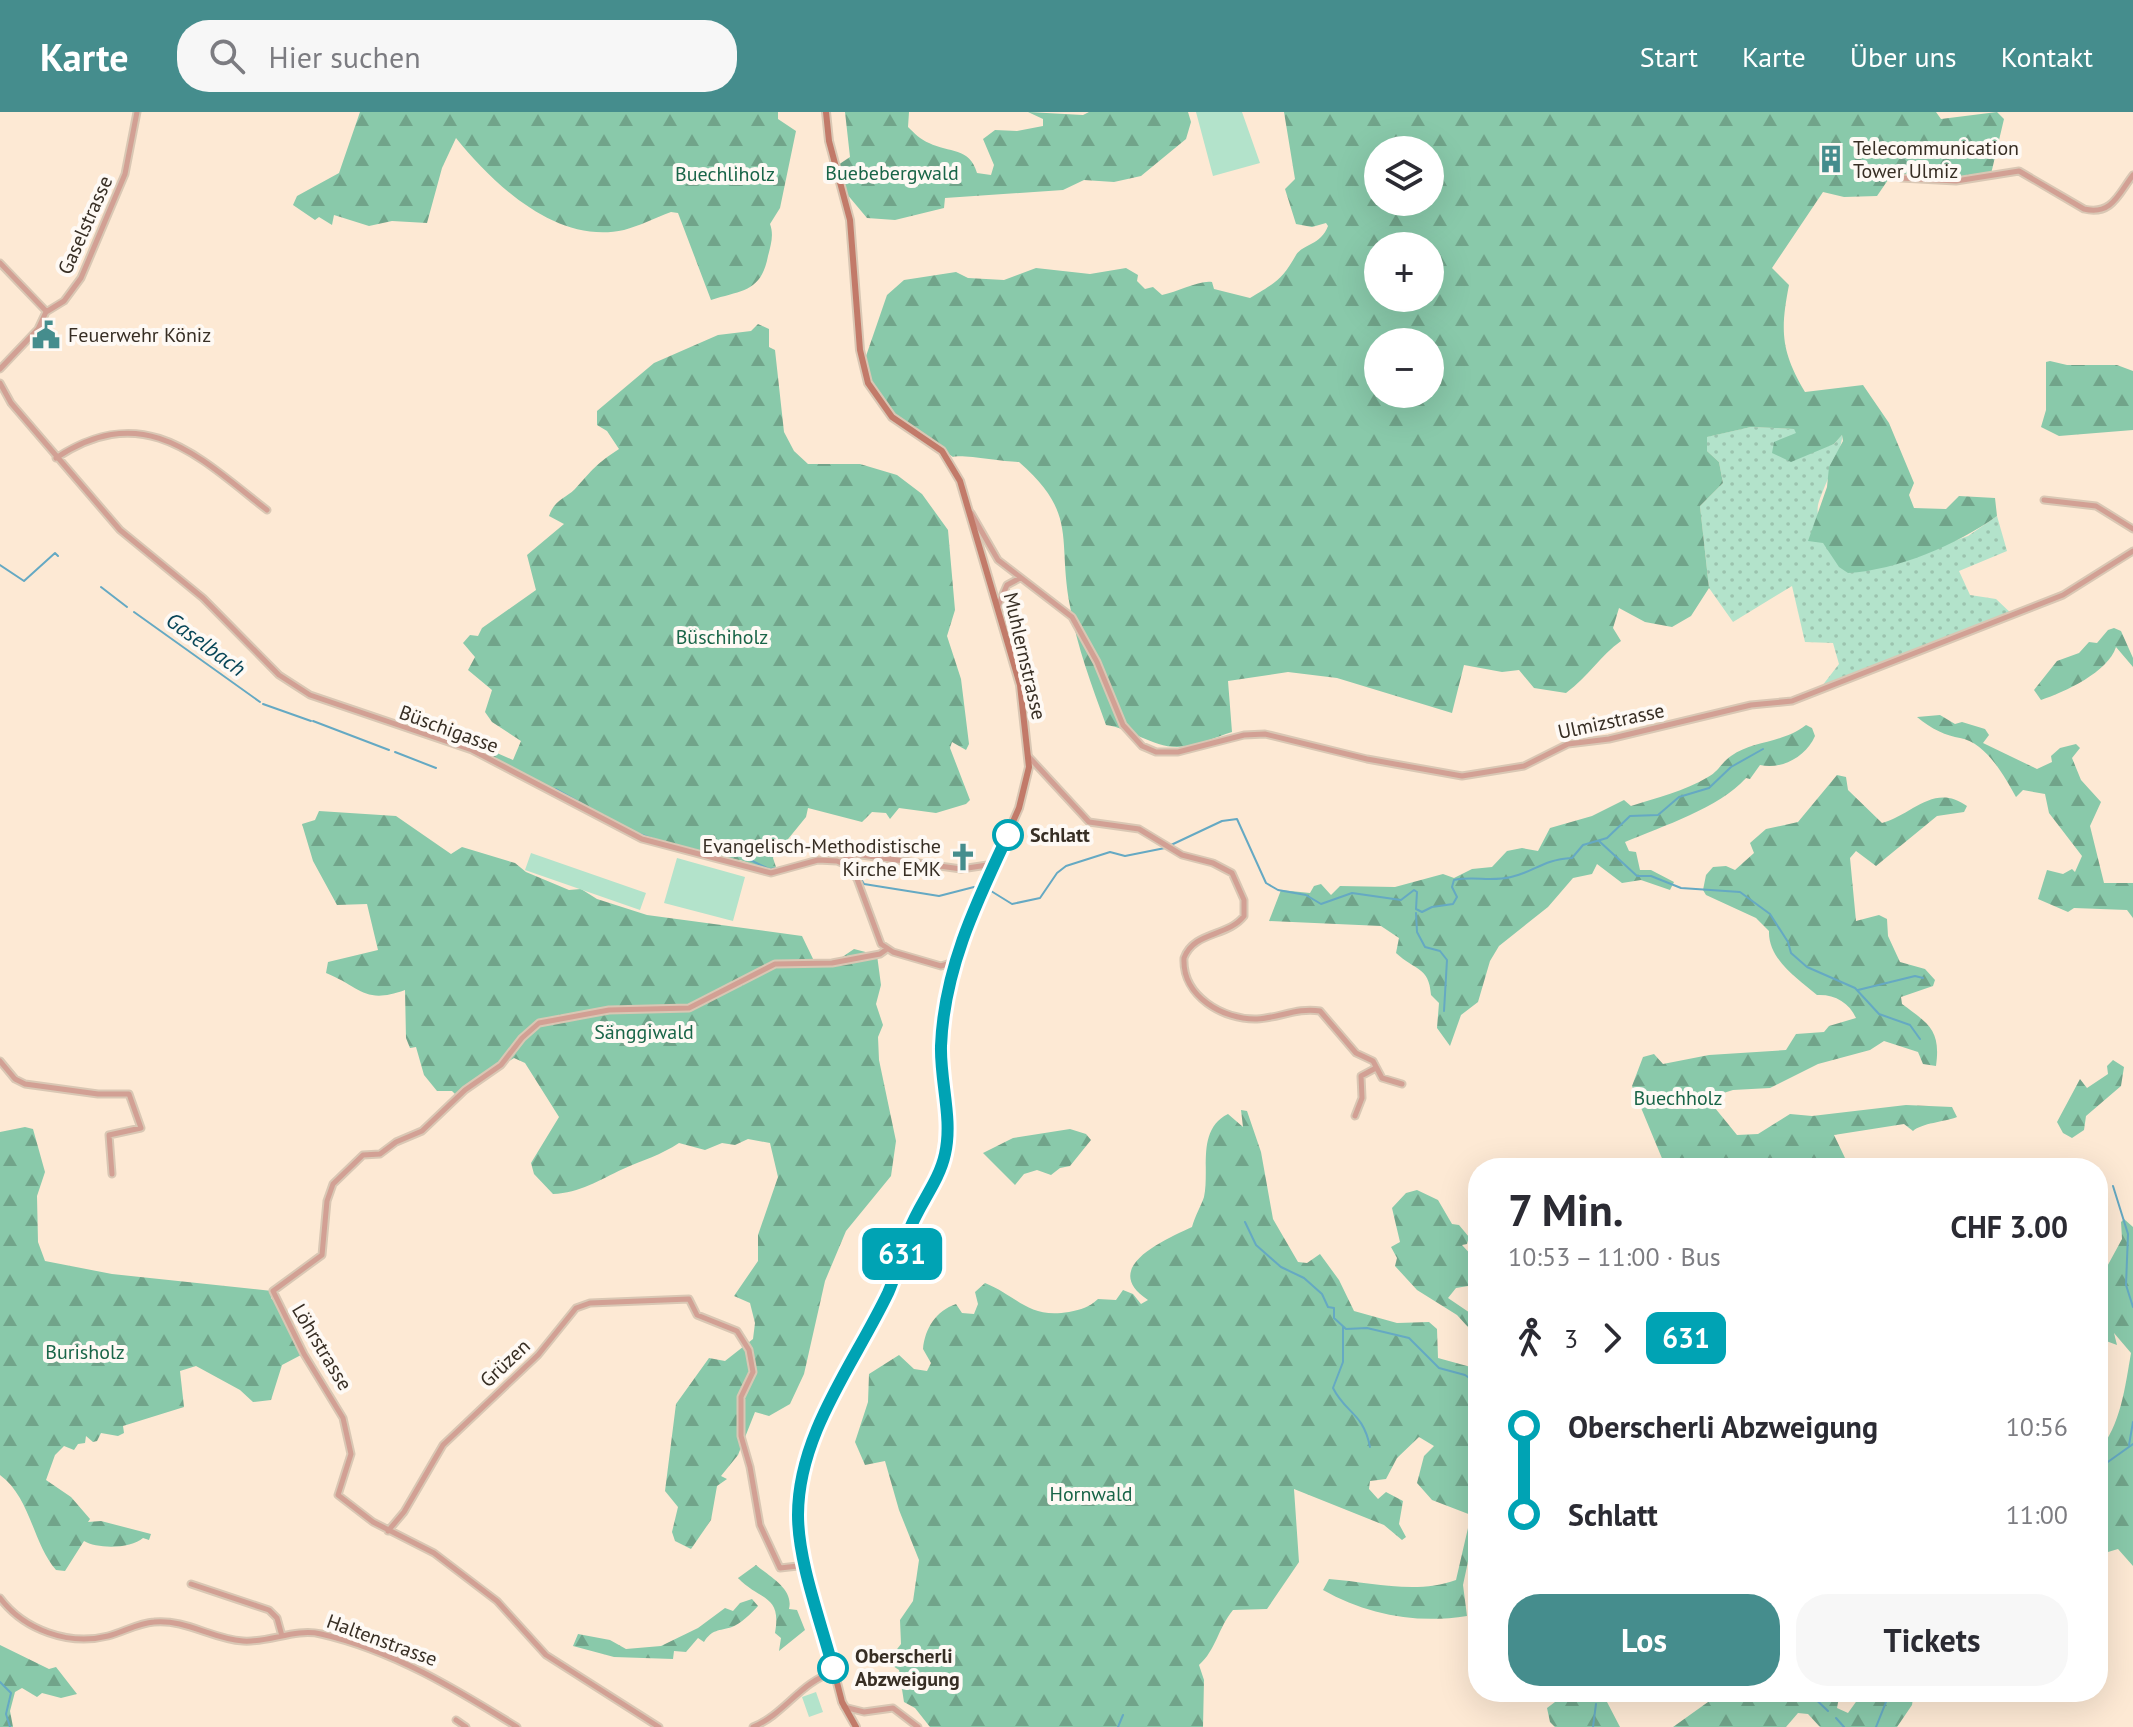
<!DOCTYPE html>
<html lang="de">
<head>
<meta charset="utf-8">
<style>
  body { margin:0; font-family:"PT Sans",sans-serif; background:#f7f7f7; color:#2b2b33; height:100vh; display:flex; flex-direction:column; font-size:30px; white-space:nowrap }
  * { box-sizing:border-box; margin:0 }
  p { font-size:26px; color:#7c7c81 }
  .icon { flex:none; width:44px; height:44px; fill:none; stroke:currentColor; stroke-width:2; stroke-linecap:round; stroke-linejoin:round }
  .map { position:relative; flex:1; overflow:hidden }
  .details { position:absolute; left:1468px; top:1046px; width:640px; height:544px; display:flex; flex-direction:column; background:#fff; border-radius:32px; box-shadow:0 8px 32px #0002 }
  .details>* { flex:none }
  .badge { padding:0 16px; border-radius:12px; font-size:28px; line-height:52px }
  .controls { position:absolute; left:1364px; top:24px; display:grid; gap:16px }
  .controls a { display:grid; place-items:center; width:80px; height:80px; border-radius:50%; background:#fff; box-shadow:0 8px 32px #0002; font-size:40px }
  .map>.badge { position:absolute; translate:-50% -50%; box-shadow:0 0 0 4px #fff }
  .legs { display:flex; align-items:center; gap:12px; height:88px; padding:0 40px; font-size:26px }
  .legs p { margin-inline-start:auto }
  .summary { display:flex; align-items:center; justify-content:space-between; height:136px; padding:0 40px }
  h1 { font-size:44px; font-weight:600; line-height:60px }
  .cta { display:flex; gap:16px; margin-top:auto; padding:16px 40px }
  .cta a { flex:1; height:92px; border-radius:32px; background:#458d8d; color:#fff; font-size:32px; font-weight:600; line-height:92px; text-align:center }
  .cta a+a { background:#f7f7f7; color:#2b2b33 }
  ul { padding:0 40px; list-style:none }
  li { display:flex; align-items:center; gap:28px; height:88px; font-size:30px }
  li i { display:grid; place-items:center; width:12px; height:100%; margin:0 10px; background:currentColor }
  li i::after { content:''; width:20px; height:20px; margin:-10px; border:6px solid; border-radius:50%; background:#fff }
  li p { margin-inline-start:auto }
  li:first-child i { background:linear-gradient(#0000 50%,currentColor 0) }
  li:last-child i { background:linear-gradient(currentColor 50%,#0000 0) }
  header { display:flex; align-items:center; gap:48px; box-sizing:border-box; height:112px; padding:0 40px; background:#458d8d; color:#fff }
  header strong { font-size:38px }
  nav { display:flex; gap:44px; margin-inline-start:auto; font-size:28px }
  .search { width:560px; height:72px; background:#f7f7f7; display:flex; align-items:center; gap:20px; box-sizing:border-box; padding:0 28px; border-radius:32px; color:#7c7c81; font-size:30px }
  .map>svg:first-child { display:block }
  .green { fill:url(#green-dots) }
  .forest { fill:url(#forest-firs); fill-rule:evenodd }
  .pitch { fill:#b3e3cb }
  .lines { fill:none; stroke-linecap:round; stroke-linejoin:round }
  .stream { stroke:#65a9c3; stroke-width:2 }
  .street-casing { stroke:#d9c7b4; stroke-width:9 }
  .secondary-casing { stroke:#d9c7b4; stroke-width:10 }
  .street { stroke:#d2a094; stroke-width:5 }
  .secondary { stroke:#c27a69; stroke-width:6 }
  .line-1-casing { stroke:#fff; stroke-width:18 }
  .line-1 { stroke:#00a3b4; stroke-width:12 }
  .stop-1-dot { fill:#fff; stroke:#00a3b4; stroke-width:4 }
  .labels { text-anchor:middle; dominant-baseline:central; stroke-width:8; stroke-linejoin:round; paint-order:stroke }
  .poi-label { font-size:20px; fill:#372e24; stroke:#fef9f4; text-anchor:start }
  .park-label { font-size:20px; fill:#196548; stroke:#fef9f4 }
  .street-label { font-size:20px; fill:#372e24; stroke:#fef9f4 }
  .stop-label { font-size:20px; font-weight:bold; fill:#372e24; stroke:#fef9f4; text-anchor:start }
  .water-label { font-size:22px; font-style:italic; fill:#084658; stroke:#fef9f4 }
</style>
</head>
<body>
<header>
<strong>Karte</strong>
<div class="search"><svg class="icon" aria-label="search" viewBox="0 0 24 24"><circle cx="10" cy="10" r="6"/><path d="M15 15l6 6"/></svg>Hier suchen</div>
<nav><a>Start</a><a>Karte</a><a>Über uns</a><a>Kontakt</a></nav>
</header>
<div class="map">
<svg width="2133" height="1615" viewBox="0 0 2133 1615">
  <defs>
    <pattern id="green-dots" width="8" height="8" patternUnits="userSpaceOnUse" patternTransform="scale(2)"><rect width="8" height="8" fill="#b3e3cb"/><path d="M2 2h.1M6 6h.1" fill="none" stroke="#9bc3ae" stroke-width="1.8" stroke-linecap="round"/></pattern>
    <pattern id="forest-firs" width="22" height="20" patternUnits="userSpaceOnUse" patternTransform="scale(2)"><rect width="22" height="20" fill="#89c9aa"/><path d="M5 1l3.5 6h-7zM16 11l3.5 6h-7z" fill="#71a48a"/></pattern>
  </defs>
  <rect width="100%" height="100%" fill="#fde9d4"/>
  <path class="green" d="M1751,315L1794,317L1819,337L1834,332L1842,323C1844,334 1822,378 1818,393C1816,404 1822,420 1823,431L1893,451L1968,424L1997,404L2007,439L1959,459L1970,483L1996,487L2015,505L1822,574L1839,552L1833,531L1805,530L1792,474L1733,510L1709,476L1700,394L1723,371L1719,350L1707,339L1706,325Z"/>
  <path class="forest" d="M360,0H778V7L796,19L780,96L770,112C774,123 771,132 768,144C761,180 743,178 711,188L678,101L671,100C655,106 639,114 624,118C557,133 494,73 456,26L442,56L427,111L392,109L369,114L334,103L332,113L319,105L315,108L293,93L297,84L339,61Z
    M845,0H909L908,15C914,21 921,28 929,31C949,41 970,35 977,61L991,63L994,53L983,27L995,18L1017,19L1043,14V7L1028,0L1083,3L1089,0H1188L1191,10L1186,27L1141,64L1114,70L1084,68L1063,78L945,86L944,96L895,108L867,106L846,81L838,53L850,45Z
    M1284,0H1936L1941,7L1997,0L2004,7L1991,62L1941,66L1890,65L1877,84L1844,85L1823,80L1772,156L1789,173C1780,219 1781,239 1805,280L1863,273L1889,311L1914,371L1909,383L1914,396L1946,397L1959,384L1995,386L1997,404C1956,433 1898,458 1848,461L1839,455L1823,431L1808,429L1827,375L1829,355L1843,329L1842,323L1834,332L1791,350L1772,341L1774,330L1796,321L1794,317L1751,315L1707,325V339L1719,350L1723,371L1700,394L1709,476L1691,504L1672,515L1645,510L1619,496L1613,516L1621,529C1600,544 1589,564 1566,581L1534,576L1519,558L1502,560L1464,553L1452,601L1337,566L1288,560L1228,569L1232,620C1216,625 1194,635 1177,635C1152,635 1130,616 1106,613C1092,574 1077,535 1070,494C1057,427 1079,402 1019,350C1003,350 962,342 953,345L895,306L873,280L865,247L887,183L904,168L956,160L968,166L1004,168L1036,156L1090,162L1126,156L1138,163L1137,169L1145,177L1153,175L1162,183C1178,180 1199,168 1212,170L1214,177L1250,186C1275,171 1282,168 1296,143C1303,132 1321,133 1328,114L1326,111L1312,115L1296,112L1285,77L1295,67ZM1378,38H1430V90H1378ZM1378,134H1430V186H1378ZM1378,230H1430V282H1378Z
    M758,212L769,217V235L775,238L784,320L794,339L808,352H860L897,363L922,382L948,418L955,498L947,524L961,567L969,632L966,638L952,630L950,636L970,688L966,692L936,701L899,696L890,707L886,701L872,700L862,710L808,696L806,705L784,732L778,730L773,746L776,755L771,759L740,748L714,747L636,724L567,683L549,681L464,635V631L472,630L513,648L521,629L492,610L485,600L492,578L468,558L475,545L463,531L470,523L478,524L482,516L536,478L527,443L564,412L549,404C555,387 565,387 575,377C593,357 596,352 619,337L607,319L597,313V299L654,251L718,223L751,219Z
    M2050,249L2067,253H2117L2133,259V318L2059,324L2041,315L2046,298V250Z
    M2114,516L2121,519L2133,546V555L2116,535C2108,560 2065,580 2041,588L2034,578L2057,549L2079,541L2089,530L2097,531L2108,518Z
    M1940,603L1955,612L1962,610L1985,617L1989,623L1983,631L2037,657L2052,650L2051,644L2060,636L2076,632L2080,636L2072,646L2081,668L2101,690L2090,714L2104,771H2133V806L2127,798L2074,796L2068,800L2038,787L2047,758L2063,762L2072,757L2075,760L2082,744L2049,701L2045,682L2023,678L2016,685C2004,663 1985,630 1960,626C1947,624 1931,617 1917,605Z
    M1806,613L1812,616L1815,624C1806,645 1781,658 1760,653L1750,667L1746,666C1719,696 1663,714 1625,730L1629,739L1636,740L1640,758H1651L1674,770L1670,778L1641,768L1622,771L1597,752L1592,762L1573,766L1548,795L1499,834L1490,849L1478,890L1461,903L1450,934L1437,916L1439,891L1431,883C1429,854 1415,859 1396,841L1399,826L1381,814L1269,809L1281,778L1310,781L1314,774L1321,772L1331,783L1340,774L1395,775L1443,762L1454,766L1472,757L1492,755L1507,739L1522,736L1538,739L1550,716L1592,704L1624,688L1631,694C1656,686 1685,679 1708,665C1718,660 1722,650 1731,644C1754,628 1781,632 1806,613Z
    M1837,663L1846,665L1848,678L1882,711C1912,703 1934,670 1967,694L1964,700L1937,704L1876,754L1856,739L1850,746L1856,809L1879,803L1887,807L1888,824L1900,850L1925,857L1935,868L1933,874L1901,885L1902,892C1929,912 1941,918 1936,954L1923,952L1918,940L1884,929L1870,938L1818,952L1770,976L1733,978L1714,984L1715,996L1737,1023L1758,1022L1790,1002L1812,1004L1906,993L1952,995L1957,1005C1944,1010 1922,1011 1913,1019L1904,1012L1834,1023L1845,1046V1056H1666L1632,974L1643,945L1654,942L1663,952L1709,943L1786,938L1796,922L1824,920L1829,914L1856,906C1849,890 1834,882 1817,883C1797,866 1768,847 1769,819L1756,806L1706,783L1703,778L1706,763L1713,755L1726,754L1735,758L1754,741L1750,731L1766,717L1798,710Z
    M319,699L396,704L451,742L462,735L515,751L526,760L569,778L581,777L597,787L647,803L802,824L815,851L832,852L854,837L877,843L881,873L876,892L883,913L878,925L879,948L896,1029L891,1064L846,1119L825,1169L804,1262L790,1292L769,1304L755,1300L738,1343L721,1364L727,1367L717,1374L711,1408L691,1437L675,1429L672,1420L678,1395L665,1379L676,1292L709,1246L725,1249L753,1227L755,1211L750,1191L734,1184L758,1149V1123L778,1065L770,1031L748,1027L735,1033L722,1031L705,1038L679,1031C661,1043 643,1048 623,1057C599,1068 580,1081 553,1082L534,1062L531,1051L559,1005L525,951L514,946L456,983L452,979H437L424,963L416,935L410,936L406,926L405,878C364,893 361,875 326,861L328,850L378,838L367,792L337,793L313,749L302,712L315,708Z
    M2113,948L2124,955L2121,974L2086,1004L2084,1018L2072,1026L2063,1021L2057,1010L2080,967L2087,976L2108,962L2107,954Z
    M1241,998L1247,999L1261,1040L1273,1107L1298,1150L1307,1151L1320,1142L1339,1168L1354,1199L1397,1211L1429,1210L1437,1217L1438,1246L1478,1257V1403L1463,1473L1467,1504C1417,1512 1367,1503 1323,1478L1329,1467C1370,1470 1416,1483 1456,1468L1471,1403L1432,1388L1417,1371L1424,1344L1434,1334L1419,1325L1397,1346L1386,1367L1370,1369L1369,1377L1378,1387L1386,1380L1403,1389L1399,1412L1406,1425L1402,1428L1384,1413L1294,1377L1299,1450L1267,1497L1233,1498C1218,1516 1216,1538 1199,1553L1204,1568L1203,1615H930L915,1596L904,1590L899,1558L887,1550L901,1532L900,1508L913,1489L919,1448L899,1398L885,1349L865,1353L855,1330L868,1290L869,1262L899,1243L914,1257L927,1259L931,1251L923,1237C925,1216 936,1199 956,1192L962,1201L974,1202L978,1192L975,1180L985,1171C1019,1185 1028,1207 1069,1200C1082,1197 1088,1196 1098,1187L1116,1188L1123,1178L1133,1182L1141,1192L1148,1188C1099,1156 1164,1128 1192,1115C1195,1104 1201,1094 1204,1085C1210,1058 1196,1018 1228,1002L1243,1015Z
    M25,1015L33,1017L45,1060L37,1084L38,1130L45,1149L112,1162L272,1179L271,1186L282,1197L301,1243L282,1253L271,1288L253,1290L240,1278L196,1254L180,1259L184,1295L123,1314L124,1321L118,1324L101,1321L97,1329L93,1330L86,1324L85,1331L78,1332L74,1338L64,1334L55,1343L46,1368L71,1385L90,1407L88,1410L101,1409L151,1422L149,1428L143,1426C131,1437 97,1437 84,1429L65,1459L56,1458C32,1430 31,1386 0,1363V1020Z
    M1070,1017L1086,1022L1091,1028L1070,1054L1060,1056L1051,1063L1037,1058L1024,1062L1015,1073L983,1041L1013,1026Z
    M1417,1078L1438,1088L1452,1112L1459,1113L1469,1125L1467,1132L1462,1133L1475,1147L1478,1158L1468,1174L1456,1176L1448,1186L1476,1205L1478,1226L1457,1203L1417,1178L1395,1154L1397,1146L1391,1135L1400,1130L1392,1096L1406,1081Z
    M2124,1107L2133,1115V1454L2118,1437L2098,1443V1340C2121,1313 2125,1275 2131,1241L2114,1221L2117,1233L2098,1226V1203L2104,1198L2103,1162L2122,1127L2121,1110Z
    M756,1453C770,1465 794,1477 789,1497L797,1498L805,1518L779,1539L781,1526L775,1521C782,1482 760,1489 738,1466Z
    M752,1487L758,1494C752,1501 740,1512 732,1515C719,1519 712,1517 704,1530L698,1526L686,1540L674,1539L673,1547L614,1545L573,1534L578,1522L610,1528L626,1537L661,1534L698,1516L725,1496L733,1499L740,1491Z
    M0,1533L49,1557L56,1555L77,1582L61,1586L42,1581L37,1585L22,1576L15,1580L10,1599L13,1615H0Z
    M1559,1580C1577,1580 1589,1589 1607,1590L1620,1615H1555L1550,1610L1547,1596L1559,1587Z
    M1722,1580H1840L1837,1596L1848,1601L1863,1580H1914L1912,1593L1897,1615H1820L1808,1602L1798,1601L1786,1615H1673Z"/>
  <path class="pitch" d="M1196,0H1242L1260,51L1213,64Z
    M531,741L646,781L640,798L525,758Z
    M677,746L745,765L733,809L664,791Z
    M816,1580L823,1600L809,1605L802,1585Z"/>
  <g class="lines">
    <path class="stream" d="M0,453L24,469L55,441L58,444
      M101,475L127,495
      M134,500L260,590
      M263,592L311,609
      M313,609L389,638
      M395,640L436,656
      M556,677L604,704
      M631,719L665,731
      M1599,729L1637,764H1651L1681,776L1740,780L1770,802L1788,830L1791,841L1807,855L1855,876L1879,902L1910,913L1920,927
      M1171,733L1222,709L1237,707L1266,771L1278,778L1306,783L1321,792L1352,781L1401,788L1414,778L1417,780L1416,797L1422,800L1432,795L1453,792L1457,785L1452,775L1454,768C1473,764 1492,770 1511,765C1537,759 1541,748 1572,746L1583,733L1607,726L1630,704L1658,703L1679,685L1709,676L1731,655L1763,637
      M683,735L696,738
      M702,740L742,744L769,757L780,756
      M851,750L864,772L939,784L974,775
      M991,779L1012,792L1040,786L1057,761L1066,754L1110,740L1125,744L1165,736
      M1416,801L1417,820L1425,835L1440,839L1447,848L1444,899
      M1858,878L1915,864L1923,866
      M2113,1074L2128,1122L2126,1173L2133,1195
      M1245,1110L1256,1133L1281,1155L1304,1166L1322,1182L1328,1195L1334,1196V1206L1346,1217L1367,1216L1409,1226L1439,1256L1465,1263L1478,1272
      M1343,1215V1250L1333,1276C1346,1302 1363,1300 1370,1335
      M2129,1333L2133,1310
      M2098,1357L2133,1332
      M0,1570L11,1581L6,1602L10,1615
      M1808,1580L1828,1599
      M1836,1606L1844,1615
      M1118,1615L1123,1603
      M1593,1615L1596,1592
      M1876,1615L1890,1580"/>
    <defs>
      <path id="street" d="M1863,55L1901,66L1956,69L2019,59L2084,97C2112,104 2119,81 2133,63
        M0,151L46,199
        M0,257L38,217L46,200L64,189L81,166L125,62L137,0
        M0,271L11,291L120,418L203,486L279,563L310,583L472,638L642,727L771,761L818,748L837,749L846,753L857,767L881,832L893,840L941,854L954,850
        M56,346C145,287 199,345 267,398
        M2044,388L2096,394L2133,417
        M971,401L998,448L1072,505L1097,550L1123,613L1142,634L1156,640H1178L1244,623L1265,622L1367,647L1462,664L1524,654L1568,632L1609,627L1751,593L1792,589L2063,483L2133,439
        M998,494L1007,473L1020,466
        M1029,645L1089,710L1139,717L1182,743L1213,751L1232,761L1244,788V804C1228,825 1194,819 1184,846C1182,884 1223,908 1257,907C1279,906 1298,895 1320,899L1356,941L1373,949L1382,966L1402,972
        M841,750L854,742L961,757L994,752
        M0,949L15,967L25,972L98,982H129L141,1016L109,1023L112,1062
        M1355,1004L1362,986L1361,964L1374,957
        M388,1419L404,1400L443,1333L538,1243L576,1196L590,1191L689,1187L697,1203L737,1219L749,1238L753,1260L741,1285V1324L750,1355L760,1413L780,1456L807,1453
        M191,1472L269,1498L277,1506L282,1524
        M0,1486C24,1518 69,1534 108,1524C124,1520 138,1511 154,1510C186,1507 212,1527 243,1529C269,1531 295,1516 321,1522C392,1538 456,1577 517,1615
        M844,1595L864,1600L893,1596L918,1615
        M456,1608L466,1615
        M659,1615L546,1543L497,1489L434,1441L373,1410L338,1383L351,1342L343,1306L304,1242L273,1179L322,1143L327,1089L333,1072L363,1043L380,1042L396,1030L422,1019L465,978L501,953L522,926L539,911L609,898L689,896L775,852L832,851L880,842L887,837
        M753,1615C785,1602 800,1570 834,1560"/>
      <path id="secondary" d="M826,0L829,29L850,108L860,238L868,271L892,305L942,339L960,369L1020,573L1029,655L1019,696L964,821L950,866L941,947L948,1021L943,1049L913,1110L887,1183L837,1275L812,1332L801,1370L798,1403L801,1431L842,1590L856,1615"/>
    </defs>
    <use href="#street" class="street-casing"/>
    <use href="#secondary" class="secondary-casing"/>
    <use href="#street" class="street"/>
    <use href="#secondary" class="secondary"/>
  </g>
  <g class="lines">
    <defs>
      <path id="line-1" d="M833,1556C821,1510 798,1450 798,1403C798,1322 854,1252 888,1181C897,1161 901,1139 909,1119C919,1092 939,1070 945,1042C953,1007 940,970 941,934C944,857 976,791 1008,723"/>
    </defs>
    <use href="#line-1" class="line-1-casing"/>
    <use href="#line-1" class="line-1"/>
  </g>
  <defs>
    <symbol id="building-bare" viewBox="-9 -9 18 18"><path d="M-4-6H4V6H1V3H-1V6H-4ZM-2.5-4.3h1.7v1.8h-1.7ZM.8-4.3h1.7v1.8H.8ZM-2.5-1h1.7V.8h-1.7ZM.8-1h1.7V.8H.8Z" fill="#458d8d" stroke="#fef9f4" stroke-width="2.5" paint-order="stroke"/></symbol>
    <symbol id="civic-bare" viewBox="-9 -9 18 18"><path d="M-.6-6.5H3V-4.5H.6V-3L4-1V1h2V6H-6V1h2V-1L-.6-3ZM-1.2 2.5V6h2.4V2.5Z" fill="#458d8d" stroke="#fef9f4" stroke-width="2.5" paint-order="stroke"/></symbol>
    <symbol id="church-bare" viewBox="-9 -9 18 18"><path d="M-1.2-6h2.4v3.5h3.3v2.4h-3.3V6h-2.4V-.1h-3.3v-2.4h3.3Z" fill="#458d8d" stroke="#fef9f4" stroke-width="2.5" paint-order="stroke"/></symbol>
  </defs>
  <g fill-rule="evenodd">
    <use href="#building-bare" x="1811" y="27" width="40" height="40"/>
    <use href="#civic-bare" x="26" y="203" width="40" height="40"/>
    <use href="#church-bare" x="943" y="725" width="40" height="40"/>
  </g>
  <g class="stop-1-dot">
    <circle cx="1008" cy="723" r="14"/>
    <circle cx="833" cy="1556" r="14"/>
  </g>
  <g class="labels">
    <g class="poi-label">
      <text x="1853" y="36">Telecommunication<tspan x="1853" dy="23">Tower Ulmiz</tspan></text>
      <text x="68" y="223">Feuerwehr Köniz</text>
      <text x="941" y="734" text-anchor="end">Evangelisch-Methodistische<tspan x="941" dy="23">Kirche EMK</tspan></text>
    </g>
    <g class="park-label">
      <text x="892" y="61">Buebebergwald</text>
      <text x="725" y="62">Buechliholz</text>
      <text x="722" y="525">Büschiholz</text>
      <text x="644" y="920">Sänggiwald</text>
      <text x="1678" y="986">Buechholz</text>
      <text x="85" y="1240">Burisholz</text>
      <text x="1091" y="1382">Hornwald</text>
    </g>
    <g class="street-label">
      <text transform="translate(85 113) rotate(-66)">Gaselstrasse</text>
      <text transform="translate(1025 544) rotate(77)">Muhlernstrasse</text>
      <text transform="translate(1611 609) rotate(-12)">Ulmizstrasse</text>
      <text transform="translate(449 617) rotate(20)">Büschigasse</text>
      <text transform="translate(322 1235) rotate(59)">Löhrstrasse</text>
      <text transform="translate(505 1251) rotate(-43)">Grüzen</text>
      <text transform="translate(382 1528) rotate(20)">Haltenstrasse</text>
    </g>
    <g class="stop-label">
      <text x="1030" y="723">Schlatt</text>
      <text x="855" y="1544">Oberscherli<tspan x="855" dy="23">Abzweigung</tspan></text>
    </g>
    <g class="water-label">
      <text transform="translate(206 532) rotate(36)">Gaselbach</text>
    </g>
  </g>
</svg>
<div class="controls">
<a><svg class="icon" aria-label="layers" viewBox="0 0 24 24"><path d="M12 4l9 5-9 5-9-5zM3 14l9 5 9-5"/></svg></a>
<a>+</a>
<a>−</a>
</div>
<b class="badge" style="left:902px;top:1142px;background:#00a3b4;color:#fff">631</b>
<section class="details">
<div class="summary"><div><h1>7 Min.</h1><p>10:53 – 11:00 · Bus</p></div><b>CHF 3.00</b></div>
<div class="legs"><svg class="icon" aria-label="walk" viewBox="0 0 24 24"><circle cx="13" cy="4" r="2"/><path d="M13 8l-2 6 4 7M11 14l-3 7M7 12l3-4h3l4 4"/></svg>3<svg class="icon" aria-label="forward" viewBox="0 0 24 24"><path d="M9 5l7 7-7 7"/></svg><b class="badge" style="background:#00a3b4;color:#fff">631</b></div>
<ul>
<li><i style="color:#00a3b4"></i><b>Oberscherli Abzweigung</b><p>10:56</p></li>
<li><i style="color:#00a3b4"></i><b>Schlatt</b><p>11:00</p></li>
</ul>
<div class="cta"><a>Los</a><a>Tickets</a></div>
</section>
</div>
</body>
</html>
